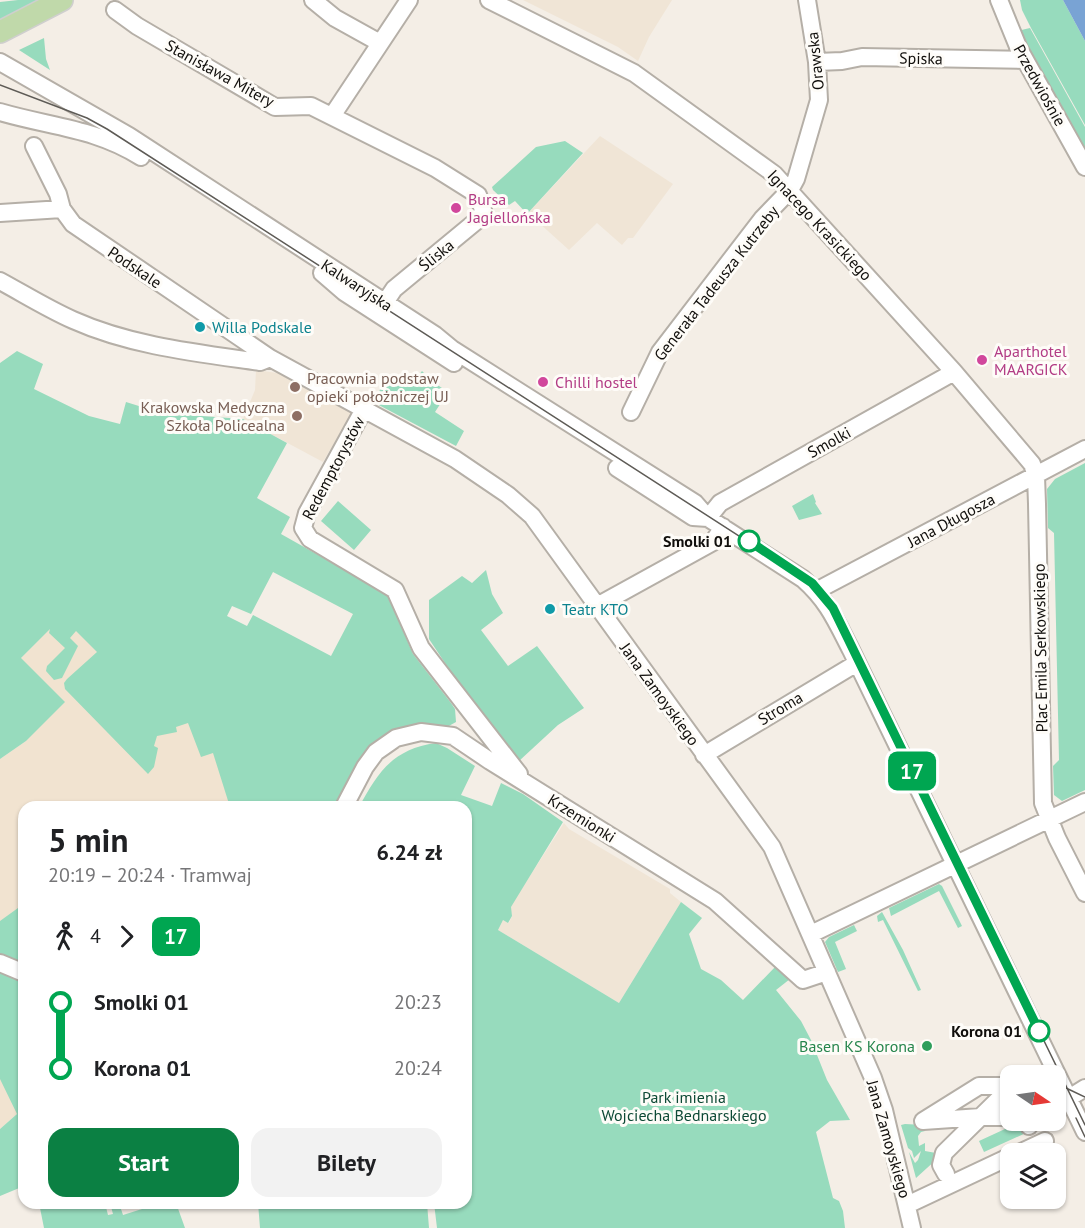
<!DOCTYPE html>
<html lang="pl">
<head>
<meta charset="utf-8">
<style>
  body { margin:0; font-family:"PT Sans",sans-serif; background:#f2f2f2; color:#202124; height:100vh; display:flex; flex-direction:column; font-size:22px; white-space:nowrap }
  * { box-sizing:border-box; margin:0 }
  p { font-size:20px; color:#757577 }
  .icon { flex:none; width:33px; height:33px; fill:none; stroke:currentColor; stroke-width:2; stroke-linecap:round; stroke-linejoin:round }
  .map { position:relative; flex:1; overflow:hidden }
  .panel { position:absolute; left:18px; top:801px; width:454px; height:408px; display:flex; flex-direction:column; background:#fff; border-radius:18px; box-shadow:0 2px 4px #0004 }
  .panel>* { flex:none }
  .badge { padding:0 12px; border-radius:9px; font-size:21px; line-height:39px }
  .needle { width:39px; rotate:103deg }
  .tools { position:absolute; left:1000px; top:1065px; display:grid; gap:12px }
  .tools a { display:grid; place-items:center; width:66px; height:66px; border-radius:12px; background:#fff; box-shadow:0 2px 4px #0004; font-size:30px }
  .map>.badge { position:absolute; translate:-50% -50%; box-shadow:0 0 0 3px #fff }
  .legs { display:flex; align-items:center; gap:9px; height:66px; padding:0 30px; font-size:20px }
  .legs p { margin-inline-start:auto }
  .headline { display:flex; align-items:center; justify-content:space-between; height:102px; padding:0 30px }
  h1 { font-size:33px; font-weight:600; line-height:45px }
  .primary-button { display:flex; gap:12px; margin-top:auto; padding:12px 30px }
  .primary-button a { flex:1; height:69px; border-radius:18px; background:#0b8043; color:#fff; font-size:24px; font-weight:600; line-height:69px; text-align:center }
  .primary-button a+a { background:#f2f2f2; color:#202124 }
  ul { padding:0 30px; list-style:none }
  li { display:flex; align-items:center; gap:21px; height:66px; font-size:22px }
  li i { display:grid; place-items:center; width:9px; height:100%; margin:0 8px; background:currentColor }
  li i::after { content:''; width:15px; height:15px; margin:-8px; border:4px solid; border-radius:50%; background:#fff }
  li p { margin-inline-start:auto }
  li:first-child i { background:linear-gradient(#0000 50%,currentColor 0) }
  li:last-child i { background:linear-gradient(currentColor 50%,#0000 0) }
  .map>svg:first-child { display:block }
  .commercial { fill:#f1e3d0 }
  .built { fill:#f0e5d6 }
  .green { fill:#97dbbd; fill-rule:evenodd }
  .water { fill:#79a3d4 }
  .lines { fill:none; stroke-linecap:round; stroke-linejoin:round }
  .minor-casing { stroke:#b5afa7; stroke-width:20 }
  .major-casing { stroke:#cfcfce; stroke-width:24 }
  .minor { stroke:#fff; stroke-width:16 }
  .major { stroke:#c0d9aa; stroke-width:21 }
  .tram { stroke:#5e5b56; stroke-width:1.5 }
  .line-1-casing { stroke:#fff; stroke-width:14 }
  .line-1 { stroke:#00a651; stroke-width:9 }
  .hotel-dot { fill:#d1479c; stroke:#fefcf8; stroke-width:2 }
  .culture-dot { fill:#0f9aa8; stroke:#fefcf8; stroke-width:2 }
  .education-dot { fill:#8d6e63; stroke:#fefcf8; stroke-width:2 }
  .stop-1-dot { fill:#fff; stroke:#00a651; stroke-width:3 }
  .leisure-dot { fill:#2e9e5b; stroke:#fefcf8; stroke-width:2 }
  .labels { text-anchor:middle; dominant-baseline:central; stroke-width:6; stroke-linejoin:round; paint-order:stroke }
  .street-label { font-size:16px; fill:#110f0c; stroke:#fefcf8 }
  .hotel-label { font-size:16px; fill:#b23c85; stroke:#fefcf8; text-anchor:start }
  .culture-label { font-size:16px; fill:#0d838f; stroke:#fefcf8; text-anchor:start }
  .education-label { font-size:16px; fill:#785e54; stroke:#fefcf8; text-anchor:start }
  .stop-label { font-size:16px; font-weight:bold; fill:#110f0c; stroke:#fefcf8; text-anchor:end }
  .leisure-label { font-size:16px; fill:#27864d; stroke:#fefcf8; text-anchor:end }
  .park-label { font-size:16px; fill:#0d4935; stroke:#fefcf8 }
</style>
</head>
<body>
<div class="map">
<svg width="1085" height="1228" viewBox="0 0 1085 1228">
  <rect width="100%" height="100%" fill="#f4eee6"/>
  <path class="commercial" d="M69,609L179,682L243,807H24V965L0,954V759L26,741L21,658Z
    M0,1056L24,1105V1111L17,1114L0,1129Z"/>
  <path class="built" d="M523,0H672L649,37L638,61L618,47Z
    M600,136L673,184L633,238H628L622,245L597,223L569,250L528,213Z
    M256,370L277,373L290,379V381L352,412L323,462L243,419L255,390Z
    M564,823L569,829L670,889V893L681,902L619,1003L498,930L503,920L509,923L512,916L510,907Z"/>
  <path class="green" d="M18,0H46L0,24V2Z
    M1020,0H1063L1085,41V125L1031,28L1022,10Z
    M1030,28L1085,127V158L1017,31Z
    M44,38L46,59L50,70L19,50Z
    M565,141L583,153L527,214L515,201L509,205L493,190L492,187L536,147Z
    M17,351L43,364L34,389L89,416L120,424L126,402L171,416L188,415L243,419L287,443L257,498L290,517L281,534L382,591L389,598L413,654L451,703L455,709L456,722L447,727L431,725L387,738L338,807H230L213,753L201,757L188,723L176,727L177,732L157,736L154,746L158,748L154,767L148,774L65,689L64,683L67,679L97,652L76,631L70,638L78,646L62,678L54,680L46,671L47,666L65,648L49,633L50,629L21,658L65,702L26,741L0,759V363ZM273,572L353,614L331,656L253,615L247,626L227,616L232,606L251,614Z
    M422,371L424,373L421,378L425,380L427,378L448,392L435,412L464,431L456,446L375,403L378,398L376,397L387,377L419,375Z
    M1085,463V790L1062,801L1054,795L1053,766L1059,760L1054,533L1048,528L1047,489L1055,479Z
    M813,494L816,502L815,503L822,514L799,520L792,506Z
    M338,501L371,530L354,550L321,521Z
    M486,570L492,594L503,613L481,630L508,666L537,646L584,708L558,725L519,761L453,675L429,639V600L462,576L472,583Z
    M436,743L447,748L475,766L461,795L492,806L501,783L523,794L563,822L511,907L512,916L508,923L503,920L498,930L619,1003L681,902L702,918L689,934L701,969L721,980L743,1000L776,966L790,979L776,990L801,1021L811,1040L827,1080L850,1120L830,1121L816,1132L833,1198L839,1201L843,1211L845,1228H437L434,1203H466V807H359C378,772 393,749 436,743Z
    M939,884L942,886L962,926L958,928L939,891L891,916L889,908Z
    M18,908L24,915V965L0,954V921Z
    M882,912L903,950L921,990L918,991L883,920L878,922L877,916Z
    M854,925L857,931L835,942L846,969L838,972L825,942L829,937Z
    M0,969L24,979V1186L0,1196V1129L17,1114L0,1079Z
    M1020,1122L1026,1133L984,1152L979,1141Z
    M905,1124L924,1125L925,1131L921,1132L918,1136L919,1146L925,1143V1151L936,1153L938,1158L916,1178L909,1152L915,1163L918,1160L921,1151L914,1158L912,1151L908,1148L901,1125Z
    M39,1203H105L108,1215L113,1214L110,1203H119L123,1215L161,1203H176L185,1228H44Z
    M258,1203H427L429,1228H260Z"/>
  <path class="water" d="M1063,0H1085V41Z"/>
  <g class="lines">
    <defs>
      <path id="minor" d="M313,0L335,18L380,43
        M489,0L634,73L774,174L954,372L1032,464L1036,476L1037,504L1043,803L1057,838L1085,893
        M999,0L1019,49L1085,167
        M115,10L137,26L275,107L311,106L435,168L478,195L483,210L480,218L394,289L378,313
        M0,62L129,136L435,335L452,349L695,503L708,518L803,579C828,601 836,621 851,650L1085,1132
        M817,62L842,61L862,57L1025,60
        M0,112C51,127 95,128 141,157
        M332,116L409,0
        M34,146L58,194L62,209L73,224L270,358L455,459L508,495L532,516L772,847L873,1078L884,1110L912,1228
        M0,213L62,209
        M322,273L344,292L454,363
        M0,281C24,294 48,309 73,320C131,346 197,353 260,362L270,358
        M364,409L307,513L303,528L310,539L395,590L421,648L519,774
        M631,412L660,352L762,219L790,190L796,179L819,100L817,62L807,0
        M617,468L693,517L708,518
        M708,518L720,503L954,372
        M816,591L1085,449
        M597,606L713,542L723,527
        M704,755L857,663
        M344,807L365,767L376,752L396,738L421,732L453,736L490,761L715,901L803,980L827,972
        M811,934L1085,802
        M0,963L24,973
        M1011,1086H979L923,1121L981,1117H1011
        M1069,1098L1085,1088
        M1027,1120L1029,1126
        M1017,1154L1045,1141
        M946,1174L941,1165L944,1153L1011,1087
        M907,1205L1011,1156"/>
      <path id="major" d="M0,32L62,0"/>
    </defs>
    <use href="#minor" class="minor-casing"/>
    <use href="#major" class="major-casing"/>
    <use href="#minor" class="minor"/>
    <use href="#major" class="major"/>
    <path class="tram" d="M0,85L87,118L107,129L812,583L826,598L838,618L1085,1125
      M1066,1088L1085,1097
      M1076,1118L1085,1137"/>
  </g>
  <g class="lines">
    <defs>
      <path id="line-1" d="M749,541L812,583L833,608L1039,1031"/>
    </defs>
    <use href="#line-1" class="line-1-casing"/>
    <use href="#line-1" class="line-1"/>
  </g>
  <g class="hotel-dot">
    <circle cx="456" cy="208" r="6"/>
    <circle cx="982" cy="360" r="6"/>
    <circle cx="543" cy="382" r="6"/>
  </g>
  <g class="culture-dot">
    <circle cx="200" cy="327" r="6"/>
    <circle cx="550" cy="609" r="6"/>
  </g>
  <g class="education-dot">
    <circle cx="295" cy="387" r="6"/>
    <circle cx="297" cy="416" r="6"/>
  </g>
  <g class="stop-1-dot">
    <circle cx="749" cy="541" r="10"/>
    <circle cx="1039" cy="1031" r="10"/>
  </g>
  <circle class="leisure-dot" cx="927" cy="1046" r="6"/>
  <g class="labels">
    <g class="street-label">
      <text transform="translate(921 58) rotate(1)">Spiska</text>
      <text transform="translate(815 61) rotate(-96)">Orawska</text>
      <text transform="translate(220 73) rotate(29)">Stanisława Mitery</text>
      <text transform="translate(1040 85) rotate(61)">Przedwiośnie</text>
      <text transform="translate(820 225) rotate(47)">Ignacego Krasickiego</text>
      <text transform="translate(436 255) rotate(-39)">Śliska</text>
      <text transform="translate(135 267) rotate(34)">Podskale</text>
      <text transform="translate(716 283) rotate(-52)">Generała Tadeusza Kutrzeby</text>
      <text transform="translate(357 285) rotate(33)">Kalwaryjska</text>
      <text transform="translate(829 442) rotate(-29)">Smolki</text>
      <text transform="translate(333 468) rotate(-62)">Redemptorystów</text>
      <text transform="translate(951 520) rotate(-28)">Jana Długosza</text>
      <text transform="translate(1040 648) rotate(-91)">Plac Emila Serkowskiego</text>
      <text transform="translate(660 694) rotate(54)">Jana Zamoyskiego</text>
      <text transform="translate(780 708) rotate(-31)">Stroma</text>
      <text transform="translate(582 818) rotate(32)">Krzemionki</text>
      <text transform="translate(889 1139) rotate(74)">Jana Zamoyskiego</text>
    </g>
    <g class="hotel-label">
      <text x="468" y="199">Bursa<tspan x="468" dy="18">Jagiellońska</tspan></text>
      <text x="994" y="351">Aparthotel<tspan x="994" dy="18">MAARGICK</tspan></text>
      <text x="555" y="382">Chilli hostel</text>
    </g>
    <g class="culture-label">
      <text x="212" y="327">Willa Podskale</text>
      <text x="562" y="609">Teatr KTO</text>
    </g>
    <g class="education-label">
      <text x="307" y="378">Pracownia podstaw<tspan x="307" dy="18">opieki położniczej UJ</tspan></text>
      <text x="285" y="407" text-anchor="end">Krakowska Medyczna<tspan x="285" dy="18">Szkoła Policealna</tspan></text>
    </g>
    <g class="stop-label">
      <text x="732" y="541">Smolki 01</text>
      <text x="1022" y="1031">Korona 01</text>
    </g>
    <g class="leisure-label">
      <text x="915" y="1046">Basen KS Korona</text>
    </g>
    <g class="park-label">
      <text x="684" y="1097">Park imienia<tspan x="684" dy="18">Wojciecha Bednarskiego</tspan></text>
    </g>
  </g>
</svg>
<div class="tools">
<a><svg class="needle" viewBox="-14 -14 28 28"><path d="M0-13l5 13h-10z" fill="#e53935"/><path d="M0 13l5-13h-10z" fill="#757577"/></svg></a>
<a><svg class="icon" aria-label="layers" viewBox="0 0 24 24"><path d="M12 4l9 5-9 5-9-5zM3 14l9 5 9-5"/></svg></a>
</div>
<b class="badge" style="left:912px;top:771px;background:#00a651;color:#fff">17</b>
<section class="panel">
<div class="headline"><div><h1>5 min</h1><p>20:19 – 20:24 · Tramwaj</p></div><b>6.24 zł</b></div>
<div class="legs"><svg class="icon" aria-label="walk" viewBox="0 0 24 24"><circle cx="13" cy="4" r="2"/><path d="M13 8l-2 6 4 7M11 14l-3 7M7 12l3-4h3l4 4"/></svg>4<svg class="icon" aria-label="forward" viewBox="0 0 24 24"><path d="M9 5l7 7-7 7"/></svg><b class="badge" style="background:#00a651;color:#fff">17</b></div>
<ul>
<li><i style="color:#00a651"></i><b>Smolki 01</b><p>20:23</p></li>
<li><i style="color:#00a651"></i><b>Korona 01</b><p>20:24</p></li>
</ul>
<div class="primary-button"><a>Start</a><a>Bilety</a></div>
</section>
</div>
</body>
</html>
